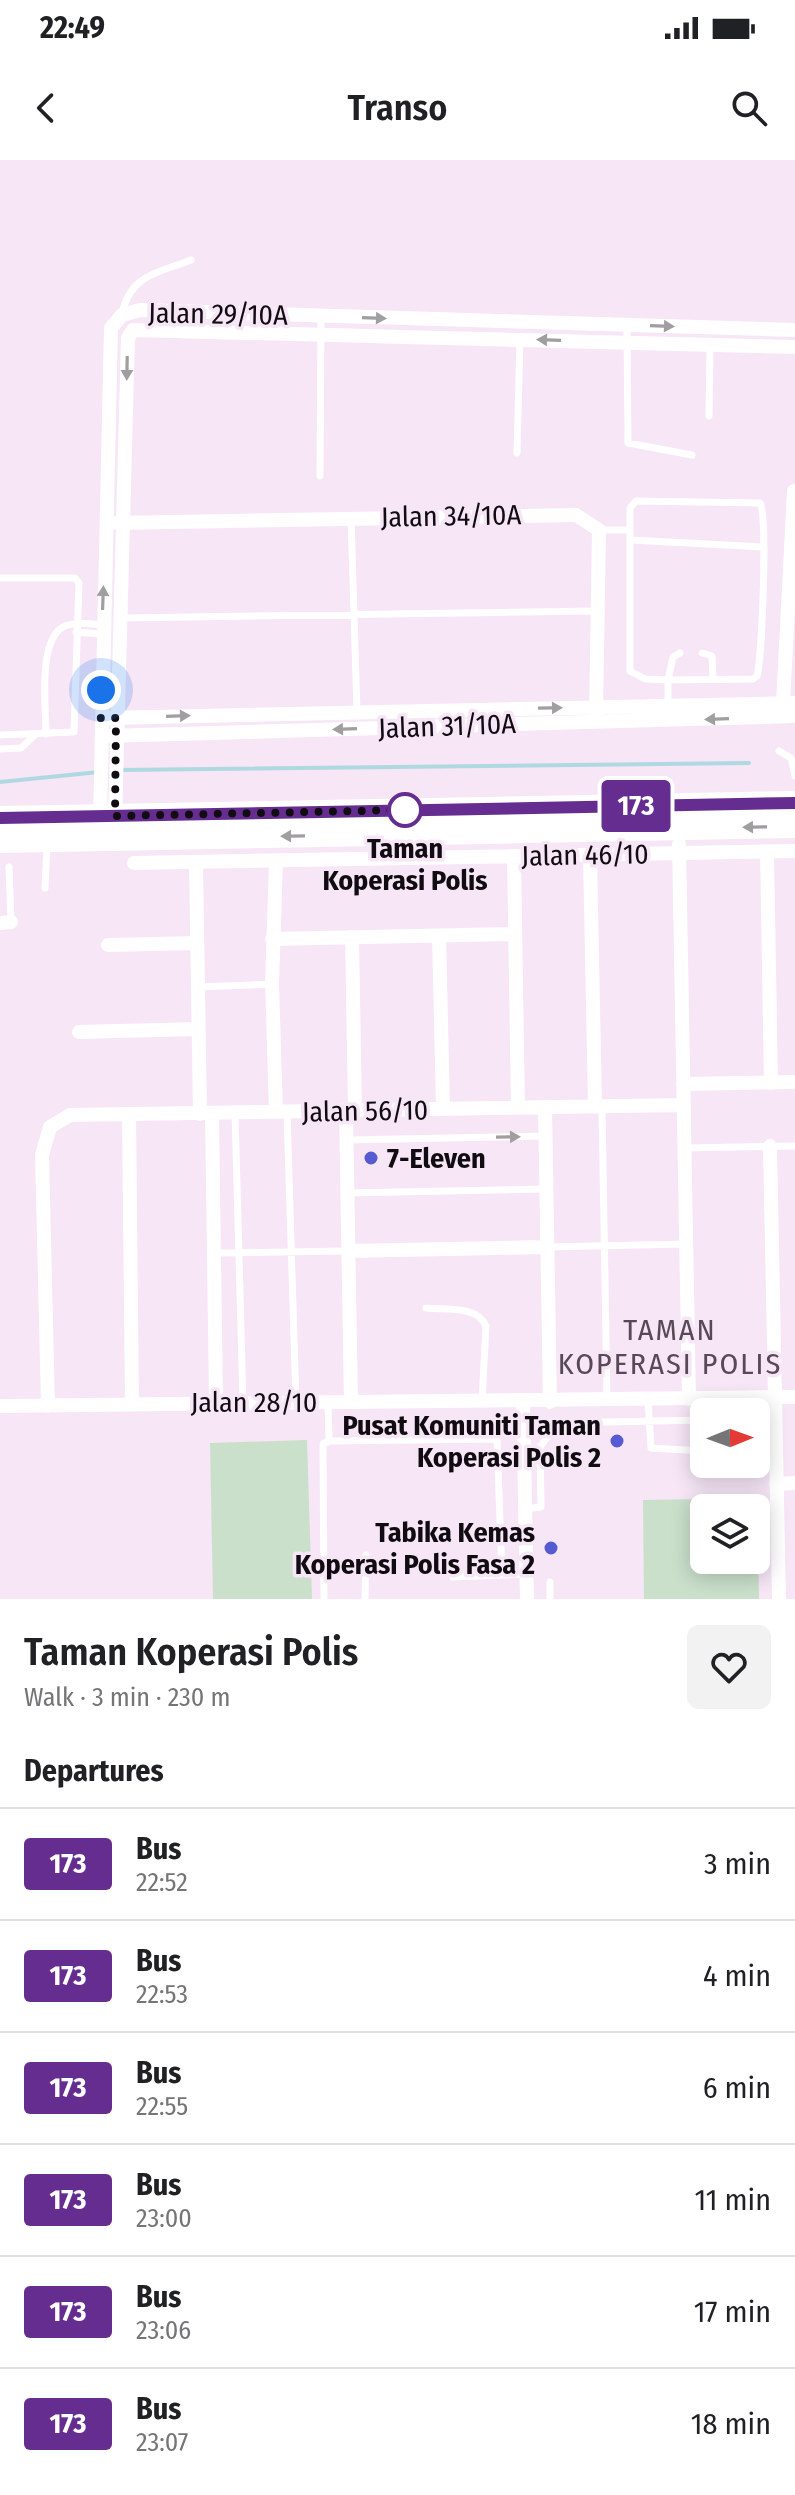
<!DOCTYPE html>
<html lang="en">
<head>
<meta charset="utf-8">
<style>
  body { margin:0; font-family:"Fira Sans Condensed",sans-serif; background:#f2f2f2; color:#202124; height:100vh; display:flex; flex-direction:column; font-size:30px; white-space:nowrap }
  * { box-sizing:border-box; margin:0 }
  p { font-size:26px; color:#757577 }
  .icon { flex:none; width:44px; height:44px; fill:none; stroke:currentColor; stroke-width:2; stroke-linecap:round; stroke-linejoin:round }
  .map { position:relative; height:1439px; overflow:hidden }
  .details { display:flex; flex-direction:column; background:#fff; flex:1 }
  .details>* { flex:none }
  .badge { padding:0 16px; border-radius:6px; font-size:28px; line-height:52px }
  .needle { width:52px; rotate:89deg }
  .tools { position:absolute; left:690px; top:1238px; display:grid; gap:16px }
  .tools a { display:grid; place-items:center; width:80px; height:80px; border-radius:12px; background:#fff; box-shadow:0 4px 20px #0003; font-size:40px }
  .you { position:absolute; width:40px; height:40px; margin:-20px; border:6px solid #fff; border-radius:50%; background:#1a73e8; box-shadow:0 0 0 12px #1a73e833 }
  .map>.badge { position:absolute; translate:-50% -50%; box-shadow:0 0 0 4px #fff }
  h2 { padding:0 24px; font-size:30px; line-height:72px }
  .round { display:grid; place-items:center; flex:none; width:84px; height:84px; border-radius:12px; background:#f2f2f2 }
  .summary { display:flex; align-items:center; justify-content:space-between; height:136px; padding:0 24px }
  h1 { font-size:38px; font-weight:600; line-height:60px }
  ul { padding:0; list-style:none }
  li { display:flex; align-items:center; gap:24px; height:112px; padding:0 24px; border-top:2px solid #e0e0e0 }
  li div { flex:1 }
  li b { display:block; font-size:30px }
  li em { font-style:normal }
  li .badge { min-width:88px; font-weight:700; text-align:center }
  .status { display:flex; justify-content:space-between; align-items:center; height:56px; padding:0 40px; background:#fff; direction:ltr }
  .status svg { height:22px; fill:currentColor }
  header { display:flex; justify-content:space-between; align-items:center; height:104px; padding:0 24px; background:#fff; font-size:36px; font-weight:600 }
  .map>svg:first-child { display:block }
  .grass { fill:#cae0cb; fill-rule:evenodd }
  .lines { fill:none; stroke-linecap:round; stroke-linejoin:round }
  .stream { stroke:#aed9e1; stroke-width:4 }
  .service { stroke:#fff; stroke-width:7 }
  .minor { stroke:#fff; stroke-width:14 }
  .primary { stroke:#fff; stroke-width:24 }
  .oneway { fill:#a09ea0 }
  .line-casing { stroke:#fff; stroke-width:18 }
  .line { stroke:#662d91; stroke-width:12 }
  .walk { stroke:#110c11; stroke-width:8; stroke-dasharray:0 14.4 }
  .stop-dot { fill:#fff; stroke:#662d91; stroke-width:4 }
  .poi-dot { fill:#565bd2; stroke:#f6e6f6; stroke-width:3 }
  .labels { text-anchor:middle; dominant-baseline:central; stroke-width:7; stroke-linejoin:round; paint-order:stroke }
  .street-label { font-size:28px; fill:#110c11; stroke:#f6e6f6 }
  .stop-label { font-size:28px; font-weight:bold; fill:#110c11; stroke:#f6e6f6 }
  .poi-label { font-size:28px; font-weight:bold; fill:#110c11; stroke:#f6e6f6; text-anchor:end }
  .neighbourhood-label { font-size:30px; letter-spacing:2px; fill:#574956; stroke:#f6e6f6 }
</style>
</head>
<body>
<div class="status"><b>22:49</b><svg viewBox="0 0 49 12"><path d="M0 12V9h3v3zM5 12V6h3v6zM10 12V3h3v9zM15 12V0h3v12zM26 1h20v11H26zM47 4h2v5h-2z"/></svg></div>
<header><svg class="icon" aria-label="back" viewBox="0 0 24 24"><path d="M15 5l-7 7 7 7"/></svg>Transo<svg class="icon" aria-label="search" viewBox="0 0 24 24"><circle cx="10" cy="10" r="6"/><path d="M15 15l6 6"/></svg></header>
<div class="map">
<svg width="795" height="1439" viewBox="0 0 795 1439">
  <rect width="100%" height="100%" fill="#f6e6f6"/>
  <path class="grass" d="M307,1280L312,1439H213L210,1283Z
    M757,1338L759,1439H644L643,1340ZM704,1348H756V1400H704Z"/>
  <g class="lines">
    <path class="stream" d="M120,610L749,603
      M0,622L99,612"/>
    <path class="service" d="M122,153C131,114 158,113 191,100
      M627,165L628,283L692,295
      M709,256L710,185
      M517,293L520,179
      M320,316L321,156
      M351,357L357,551
      M599,370H630
      M631,380L763,387
      M0,418H75L79,423L74,572L0,575
      M121,458L598,451
      M76,472L102,474
      M702,493L712,496L713,519
      M668,545V520L753,519L757,516C762,497 768,355 760,343L636,341L630,348V511L645,519L668,520L673,497L680,493
      M46,574C46,548 37,478 65,466C77,462 90,464 103,465
      M0,589L21,588L35,575
      M779,591L791,598L795,616
      M9,707L11,762
      M45,728L47,683
      M198,827L272,824
      M602,947L607,1239
      M287,952L296,1242
      M235,953L243,1242
      M346,980L545,976
      M685,988L795,986
      M347,1033L546,1029
      M547,1087L685,1084
      M214,1093L348,1091
      M426,1148C446,1150 477,1145 486,1166L482,1240
      M648,1240L651,1288L704,1291
      M328,1242L329,1281L497,1279L502,1415L526,1414
      M525,1349L541,1347L540,1287L558,1263L704,1260
      M453,1417L502,1415
      M550,1422V1439
      M324,1439L323,1284L329,1281
      M365,1439L366,1395"/>
    <path class="minor" d="M117,363L576,355L599,370L596,554
      M783,544L794,331
      M108,558L795,543
      M108,576L795,556
      M100,660L111,168L122,155L140,150L795,170
      M115,661L128,178L133,170L795,187
      M679,684L689,1239
      M767,692L771,923
      M590,695L595,947
      M514,696L518,948
      M276,701L272,824L276,952
      M196,702L200,954
      M134,703L795,691
      M0,763L11,762
      M439,776L443,949
      M352,777L355,951
      M272,779L515,774
      M108,785L197,783
      M79,872L198,869
      M683,924L795,922
      M545,948L550,1242
      M346,951L351,1242
      M212,954L216,1242
      M129,955L132,1244
      M770,986L779,1439
      M348,1091L547,1087
      M523,1242L527,1439
      M0,1246L795,1237
      M48,1246L42,995L50,967L70,955L684,945
      M776,1324L795,1323"/>
    <path class="primary" d="M0,658L795,643
      M0,681L795,666"/>
  </g>
  <defs><path id="oneway-solid" d="M-6-.8H1V-3.2L6.5 0L1 3.2V.8H-6Z" transform="scale(2)"/></defs>
  <g class="oneway">
    <use href="#oneway-solid" transform="translate(374 158) rotate(2)"/>
    <use href="#oneway-solid" transform="translate(662 166) rotate(2)"/>
    <use href="#oneway-solid" transform="translate(549 180) rotate(-178)"/>
    <use href="#oneway-solid" transform="translate(127 208) rotate(91)"/>
    <use href="#oneway-solid" transform="translate(103 438) rotate(-88)"/>
    <use href="#oneway-solid" transform="translate(550 548) rotate(-1)"/>
    <use href="#oneway-solid" transform="translate(178 556) rotate(-2)"/>
    <use href="#oneway-solid" transform="translate(717 559) rotate(178)"/>
    <use href="#oneway-solid" transform="translate(345 569) rotate(178)"/>
    <use href="#oneway-solid" transform="translate(755 667) rotate(179)"/>
    <use href="#oneway-solid" transform="translate(293 676) rotate(179)"/>
    <use href="#oneway-solid" transform="translate(508 977) rotate(-1)"/>
  </g>
  <g class="lines">
    <defs>
      <path id="line" d="M0,658L795,643"/>
    </defs>
    <use href="#line" class="line-casing"/>
    <use href="#line" class="line"/>
    <path class="walk" d="M101,530L100,558H116L115,656L405,650"/>
  </g>
  <circle class="stop-dot" cx="405" cy="650" r="16"/>
  <g class="poi-dot">
    <circle cx="371" cy="998" r="8"/>
    <circle cx="617" cy="1281" r="8"/>
    <circle cx="551" cy="1388" r="8"/>
  </g>
  <g class="labels">
    <g class="street-label">
      <text transform="translate(218 154) rotate(1)">Jalan 29/10A</text>
      <text transform="translate(451 356) rotate(-1)">Jalan 34/10A</text>
      <text transform="translate(447 566) rotate(-2)">Jalan 31/10A</text>
      <text transform="translate(585 695) rotate(-1)">Jalan 46/10</text>
      <text transform="translate(365 951) rotate(-1)">Jalan 56/10</text>
      <text x="254" y="1242">Jalan 28/10</text>
    </g>
    <g class="stop-label">
      <text x="405" y="688">Taman<tspan x="405" dy="32">Koperasi Polis</tspan></text>
    </g>
    <g class="poi-label">
      <text x="387" y="998" text-anchor="start">7-Eleven</text>
      <text x="601" y="1265">Pusat Komuniti Taman<tspan x="601" dy="32">Koperasi Polis 2</tspan></text>
      <text x="535" y="1372">Tabika Kemas<tspan x="535" dy="32">Koperasi Polis Fasa 2</tspan></text>
    </g>
    <g class="neighbourhood-label">
      <text x="670" y="1170">TAMAN<tspan x="670" dy="34">KOPERASI POLIS</tspan></text>
    </g>
  </g>
</svg>
<div class="tools">
<a><svg class="needle" viewBox="-14 -14 28 28"><path d="M0-13l5 13h-10z" fill="#e53935"/><path d="M0 13l5-13h-10z" fill="#757577"/></svg></a>
<a><svg class="icon" aria-label="layers" viewBox="0 0 24 24"><path d="M12 4l9 5-9 5-9-5zM3 14l9 5 9-5"/></svg></a>
</div>
<div class="you" style="left:101px;top:530px"></div>
<b class="badge" style="left:636px;top:646px;background:#662d91;color:#fff">173</b>
</div>
<section class="details">
<div class="summary"><div><h1>Taman Koperasi Polis</h1><p>Walk · 3 min · 230 m</p></div><a class="round"><svg class="icon" aria-label="heart" viewBox="0 0 24 24"><path d="M12 20l-8-8c-3-5 5-10 8-4 3-6 11-1 8 4z"/></svg></a></div>
<h2>Departures</h2>
<ul>
<li><span class="badge" style="background:#662d91;color:#fff">173</span><div><b>Bus</b><p>22:52</p></div><em>3 min</em></li>
<li><span class="badge" style="background:#662d91;color:#fff">173</span><div><b>Bus</b><p>22:53</p></div><em>4 min</em></li>
<li><span class="badge" style="background:#662d91;color:#fff">173</span><div><b>Bus</b><p>22:55</p></div><em>6 min</em></li>
<li><span class="badge" style="background:#662d91;color:#fff">173</span><div><b>Bus</b><p>23:00</p></div><em>11 min</em></li>
<li><span class="badge" style="background:#662d91;color:#fff">173</span><div><b>Bus</b><p>23:06</p></div><em>17 min</em></li>
<li><span class="badge" style="background:#662d91;color:#fff">173</span><div><b>Bus</b><p>23:07</p></div><em>18 min</em></li>
</ul>
</section>
</body>
</html>
